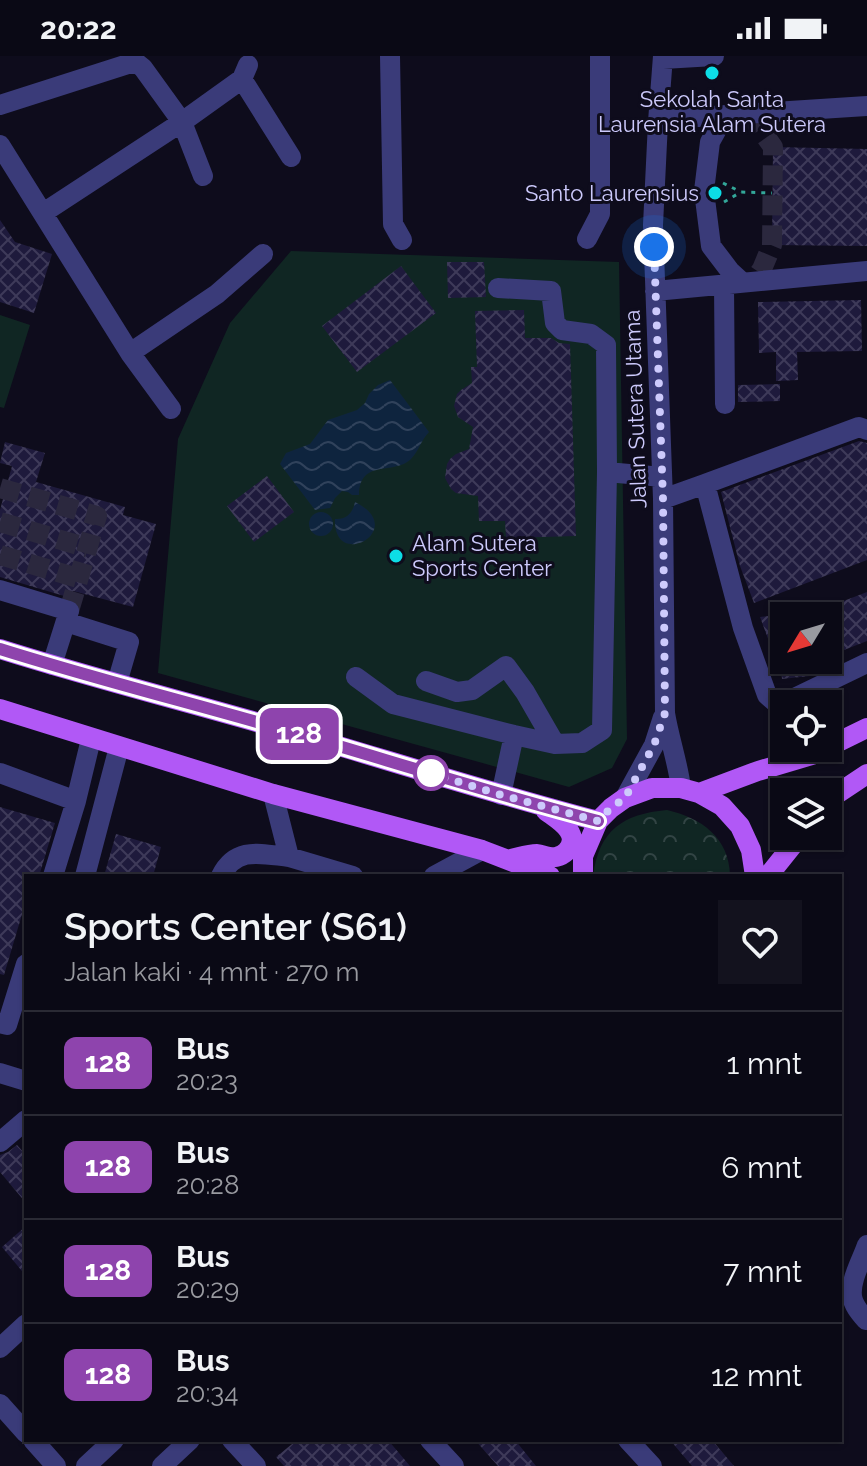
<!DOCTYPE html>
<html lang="id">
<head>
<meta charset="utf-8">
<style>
  body { margin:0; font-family:Raleway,sans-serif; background:#13121e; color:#f1f3f6; height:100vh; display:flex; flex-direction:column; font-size:30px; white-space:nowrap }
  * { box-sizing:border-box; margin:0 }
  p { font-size:26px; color:#999aa0 }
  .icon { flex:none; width:44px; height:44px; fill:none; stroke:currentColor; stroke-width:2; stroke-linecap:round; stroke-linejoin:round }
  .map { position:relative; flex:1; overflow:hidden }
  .drawer { position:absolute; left:24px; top:818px; width:818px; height:568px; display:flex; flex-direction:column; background:#0a0915; border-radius:0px; box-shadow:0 2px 6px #0004,0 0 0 2px #2a2a34 }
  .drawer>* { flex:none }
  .badge { padding:0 16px; border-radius:12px; font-size:28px; line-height:52px }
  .needle { width:52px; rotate:232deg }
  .buttons { position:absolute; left:770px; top:546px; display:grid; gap:16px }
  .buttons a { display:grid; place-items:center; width:72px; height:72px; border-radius:0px; background:#0a0915; box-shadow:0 2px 6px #0004,0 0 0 2px #2a2a34; font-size:40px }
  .you { position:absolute; width:40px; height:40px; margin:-20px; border:6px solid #fff; border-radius:50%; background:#1a73e8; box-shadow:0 0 0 12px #1a73e833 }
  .map>.badge { position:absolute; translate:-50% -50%; box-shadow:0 0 0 4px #fff }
  .round { display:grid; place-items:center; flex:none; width:84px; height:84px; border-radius:0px; background:#13121e }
  .headline { display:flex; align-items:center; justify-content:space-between; height:136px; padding:0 40px }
  h1 { font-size:38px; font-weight:600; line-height:60px }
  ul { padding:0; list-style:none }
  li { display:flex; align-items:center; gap:24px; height:104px; padding:0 40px; border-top:2px solid #2a2a34 }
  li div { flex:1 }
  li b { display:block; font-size:30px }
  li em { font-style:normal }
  li .badge { min-width:88px; font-weight:700; text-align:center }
  .status { display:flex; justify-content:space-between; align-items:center; height:56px; padding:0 40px; background:#0a0915; direction:ltr }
  .status svg { height:22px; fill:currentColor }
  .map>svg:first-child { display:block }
  .grass { fill:#102623 }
  .park { fill:url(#park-crowns) }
  .water { fill:url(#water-waves) }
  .building { fill:url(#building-cross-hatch) }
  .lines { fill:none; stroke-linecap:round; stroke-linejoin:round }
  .minor-tunnel { stroke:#2b283e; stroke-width:20; stroke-dasharray:20 10; stroke-linecap:butt }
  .path { stroke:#33a799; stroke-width:3; stroke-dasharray:4 6; stroke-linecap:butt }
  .minor { stroke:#3a3b79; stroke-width:20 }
  .major { stroke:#b158f6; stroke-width:20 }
  .line-casing { stroke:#fff; stroke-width:18 }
  .line { stroke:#8e44ad; stroke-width:12 }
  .walk { stroke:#cdcafc; stroke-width:8; stroke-dasharray:0 14.4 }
  .poi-dot { fill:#0ddde6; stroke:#0e0c1c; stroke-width:3 }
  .stop-dot { fill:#fff; stroke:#8e44ad; stroke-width:4 }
  .labels { text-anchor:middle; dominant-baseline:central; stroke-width:6; stroke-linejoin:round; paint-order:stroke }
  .poi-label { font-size:22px; fill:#cdcafc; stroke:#0e0c1c }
  .street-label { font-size:22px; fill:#cdcafc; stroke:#0e0c1c }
</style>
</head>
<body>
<div class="status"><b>20:22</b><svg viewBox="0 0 49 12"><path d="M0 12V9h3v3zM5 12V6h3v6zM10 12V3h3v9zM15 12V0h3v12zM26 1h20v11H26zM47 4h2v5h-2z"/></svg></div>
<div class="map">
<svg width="867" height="1410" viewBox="0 0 867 1410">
  <defs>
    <pattern id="park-crowns" width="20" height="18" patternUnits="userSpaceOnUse" patternTransform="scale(2)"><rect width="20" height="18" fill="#102623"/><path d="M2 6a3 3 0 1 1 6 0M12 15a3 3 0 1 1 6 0" fill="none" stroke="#324444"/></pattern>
    <pattern id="water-waves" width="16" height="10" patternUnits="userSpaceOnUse" patternTransform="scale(2)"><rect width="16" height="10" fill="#0e243e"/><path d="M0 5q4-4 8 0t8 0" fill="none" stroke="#30425b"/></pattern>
    <pattern id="building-cross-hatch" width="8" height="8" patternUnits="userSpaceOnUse" patternTransform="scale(2)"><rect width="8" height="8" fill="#1e1a3c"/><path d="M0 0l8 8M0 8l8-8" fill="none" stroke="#3e3a59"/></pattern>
  </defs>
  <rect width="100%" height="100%" fill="#0e0c1c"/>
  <path class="grass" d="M291,195L619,206L627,683L612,712L569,731L158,617L178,383L230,267Z
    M0,259L30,269L4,352L0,351Z"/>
  <path class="park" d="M667,754C701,762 729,781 730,820H593C599,774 623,758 667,754Z"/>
  <path class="water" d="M390,324L429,376C421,384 419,395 411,403C393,420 360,402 359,439H352L348,436L342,435L335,442L330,452L315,454L280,408L286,397L310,388L328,364L357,354L365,347L369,338L378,329Z
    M355,446C410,473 333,516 335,463C347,464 353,456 355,446Z
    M309 468a12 12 0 1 1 24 0a12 12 0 1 1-24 0Z"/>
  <path class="building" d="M773,91L867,93V190L772,189Z
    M0,164L15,186L52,198L34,257L0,246Z
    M447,206H484L486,241L448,242Z
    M401,210L436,257L357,316L322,270Z
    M861,244L862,295L797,296L798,324L776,325V296L759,297L758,246Z
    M524,254L525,282H551L559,287L570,288L576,480L506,482L505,465H479L478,440L456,437L451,433L445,422L447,408L450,403L456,398L469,393L473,371L458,361L454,350L457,338L461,334L472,327L471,311H477L475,255Z
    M780,328V345L738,346V329Z
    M859,385L867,387V504L754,547L740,510L721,436Z
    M5,386L45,397L36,426L125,451L123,459L156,468L133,551L73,535L71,542L0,521V454L12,410L0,407Z
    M267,420L294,456L254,486L227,450Z
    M867,536V585L844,594L828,595V551Z
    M784,558V591L773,596L760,561Z
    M780,604H815L817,617L810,620L782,623Z
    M0,751L55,767L39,820H26V845L4,919L0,918Z
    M116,778L161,791L153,820H104Z
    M17,1089L26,1099V1147L0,1116V1099L8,1096Z
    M26,1170V1220L2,1191Z
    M297,1384H388L410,1410H284L276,1401Z
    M475,1384H515L536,1410H498Z
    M670,1384H712L734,1410H692Z"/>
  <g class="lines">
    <path class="minor-tunnel" d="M749,57L773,91L772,189L762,213L754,225
      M0,432L97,460L69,555
      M0,466L88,492
      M0,499L78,522"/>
    <path class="path" d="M723,127L741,136
      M724,146L741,136L772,137"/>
    <path class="minor" d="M390,0L393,168L402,184
      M663,0L658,66L653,169L663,443L665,657C669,682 678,707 681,732
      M663,3L714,0
      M242,23L291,101
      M0,49L128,8H138L143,12L182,66L203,120
      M725,59L710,86L704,135L711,190L730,215L742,226
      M658,66L681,62L867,50
      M0,89L130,297L171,353
      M43,157L182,66L242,23L248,9
      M587,183L600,158V0
      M724,229L725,348
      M655,235L867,215
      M130,297L217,238L263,198
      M867,374L859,371L705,428L743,572L767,639L775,646L784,647L867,607
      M607,416L662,421
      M663,443L705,428
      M0,534L69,555L52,609
      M66,566L129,586L117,627
      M356,621L393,648L514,679L555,688L582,687L602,674L607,416L606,289L591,278L562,274L555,267L551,235L498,232
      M426,625L457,636L472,634L506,610L525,636L555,688
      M0,717L76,745L91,683
      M273,738L289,801L353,820
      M501,739L514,679
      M625,742L654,689L663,661
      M53,820L76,745
      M85,820L119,691
      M221,820C236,790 261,798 289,801
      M434,820L482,794
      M0,967L7,969L26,908
      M0,1017L26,1025
      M0,1086L26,1064
      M866,1264C860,1257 853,1249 852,1240C850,1224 862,1204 867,1189
      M0,1292L26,1268
      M0,1348L26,1377
      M33,1384L56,1410
      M232,1384L256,1410
      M430,1384L454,1410
      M628,1384L652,1410
      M86,1410L114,1384
      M162,1410L190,1384"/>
    <path class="major" d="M0,593C95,623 192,647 288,675C391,705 494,738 598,765
      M0,653L273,738L482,794L550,820
      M828,691L867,672
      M699,737L758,715L812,699L826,692
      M828,748L837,738L867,718
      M511,803C520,801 528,798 537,798C543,799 550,802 556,801C561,800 564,798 567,795C582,777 558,764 546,755
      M583,820V800L598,765L611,752L625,742L652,732H681L699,737L722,750L740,770L751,794L755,820
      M768,820L800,780"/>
  </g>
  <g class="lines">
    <defs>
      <path id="line" d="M0,593C95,623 192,647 288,675C391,705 494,738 598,765"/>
    </defs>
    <use href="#line" class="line-casing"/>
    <use href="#line" class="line"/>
    <path class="walk" d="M431,717L501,739L598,765L611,752L625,742L654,689L665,657L663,443L654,191"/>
  </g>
  <g class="poi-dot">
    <circle cx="712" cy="17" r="8"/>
    <circle cx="715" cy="137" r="8"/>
    <circle cx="396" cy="500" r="8"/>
  </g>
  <circle class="stop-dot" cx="431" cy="717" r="16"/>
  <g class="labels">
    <g class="poi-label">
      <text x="712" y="43">Sekolah Santa<tspan x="712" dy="25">Laurensia Alam Sutera</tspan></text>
      <text x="699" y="137" text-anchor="end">Santo Laurensius</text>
      <text x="412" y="487" text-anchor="start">Alam Sutera<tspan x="412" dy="25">Sports Center</tspan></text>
    </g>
    <g class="street-label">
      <text transform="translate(635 353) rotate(-92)">Jalan Sutera Utama</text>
    </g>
  </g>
</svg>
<div class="buttons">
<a><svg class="needle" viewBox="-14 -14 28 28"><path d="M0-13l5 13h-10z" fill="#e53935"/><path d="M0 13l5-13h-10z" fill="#999aa0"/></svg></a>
<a><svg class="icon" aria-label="locate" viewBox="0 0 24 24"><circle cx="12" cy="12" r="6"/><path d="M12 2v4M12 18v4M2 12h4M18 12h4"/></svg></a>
<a><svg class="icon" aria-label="layers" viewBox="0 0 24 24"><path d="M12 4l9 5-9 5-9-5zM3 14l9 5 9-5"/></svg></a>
</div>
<div class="you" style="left:654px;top:191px"></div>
<b class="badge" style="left:299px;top:678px;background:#8e44ad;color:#fff">128</b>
<section class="drawer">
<div class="headline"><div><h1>Sports Center (S61)</h1><p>Jalan kaki · 4 mnt · 270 m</p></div><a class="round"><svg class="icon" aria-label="heart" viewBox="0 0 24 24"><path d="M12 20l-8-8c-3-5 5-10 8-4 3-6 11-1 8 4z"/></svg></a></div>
<ul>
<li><span class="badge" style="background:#8e44ad;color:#fff">128</span><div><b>Bus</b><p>20:23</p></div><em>1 mnt</em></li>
<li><span class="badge" style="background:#8e44ad;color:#fff">128</span><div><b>Bus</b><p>20:28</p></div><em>6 mnt</em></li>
<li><span class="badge" style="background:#8e44ad;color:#fff">128</span><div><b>Bus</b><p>20:29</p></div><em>7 mnt</em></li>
<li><span class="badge" style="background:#8e44ad;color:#fff">128</span><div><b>Bus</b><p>20:34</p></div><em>12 mnt</em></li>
</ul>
</section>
</div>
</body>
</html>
